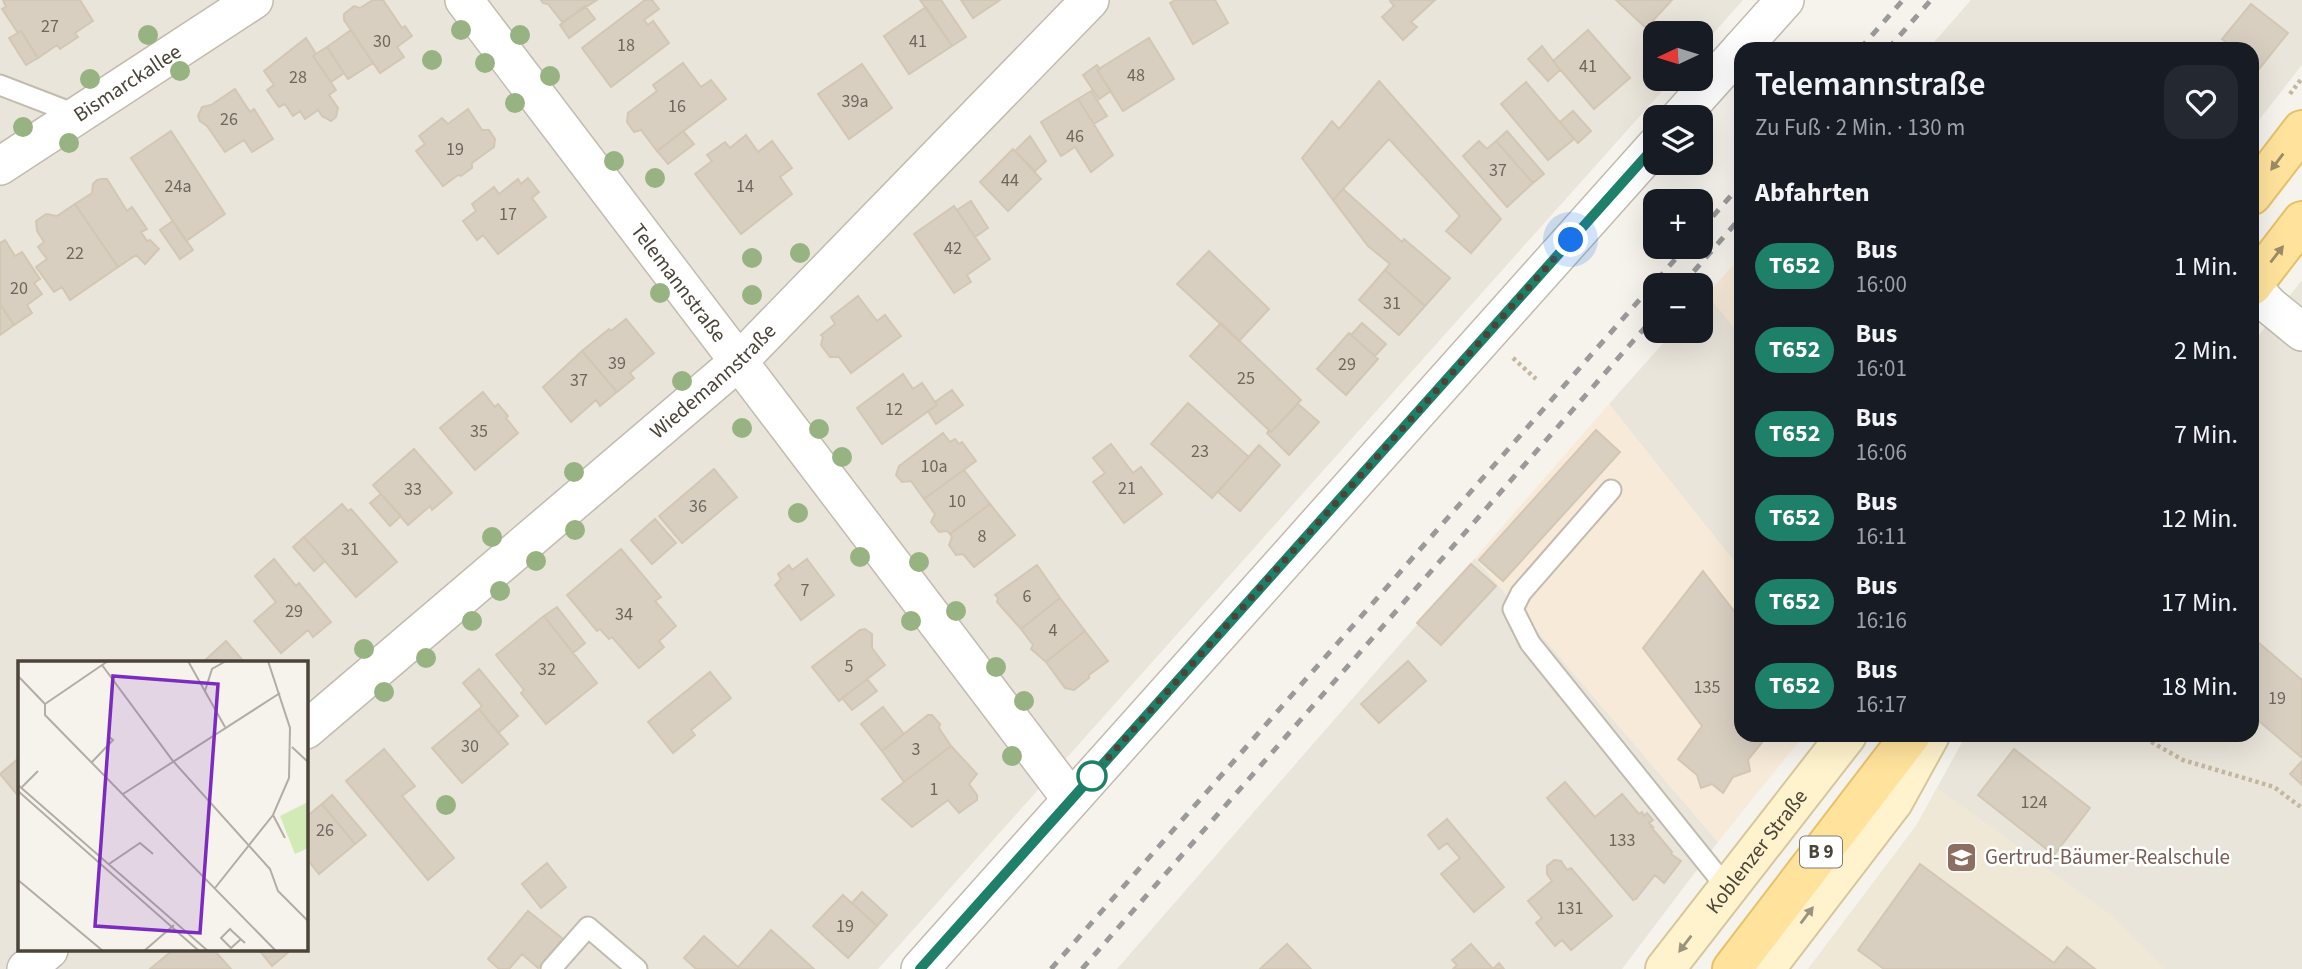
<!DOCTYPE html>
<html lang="de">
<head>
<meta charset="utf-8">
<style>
  body { margin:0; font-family:"Source Sans 3",sans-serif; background:#242831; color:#f1f3f6; height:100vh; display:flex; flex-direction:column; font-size:26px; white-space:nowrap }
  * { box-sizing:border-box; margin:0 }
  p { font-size:23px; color:#9ea1a6 }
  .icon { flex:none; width:38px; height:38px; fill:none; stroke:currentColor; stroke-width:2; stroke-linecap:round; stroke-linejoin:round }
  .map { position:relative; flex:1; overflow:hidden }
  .sheet { position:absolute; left:1734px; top:42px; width:525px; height:700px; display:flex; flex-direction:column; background:#171b24; border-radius:21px; box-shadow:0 7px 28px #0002 }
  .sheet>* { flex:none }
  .badge { padding:0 14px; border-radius:23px; font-size:24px; line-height:46px }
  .needle { width:46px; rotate:266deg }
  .tools { position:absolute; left:1643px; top:21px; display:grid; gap:14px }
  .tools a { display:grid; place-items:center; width:70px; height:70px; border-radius:14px; background:#171b24; box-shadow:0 7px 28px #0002; font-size:35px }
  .you { position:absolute; width:35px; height:35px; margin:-18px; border:5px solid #fff; border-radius:50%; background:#1a73e8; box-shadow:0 0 0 10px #1a73e833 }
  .map>.badge { position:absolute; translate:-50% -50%; box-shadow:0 0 0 4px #fff }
  h2 { padding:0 21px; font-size:26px; line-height:63px }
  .round { display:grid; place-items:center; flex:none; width:74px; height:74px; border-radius:21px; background:#242831 }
  .summary { display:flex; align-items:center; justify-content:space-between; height:119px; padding:0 21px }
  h1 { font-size:33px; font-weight:600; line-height:52px }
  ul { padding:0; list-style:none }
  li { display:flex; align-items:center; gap:21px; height:84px; padding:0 21px }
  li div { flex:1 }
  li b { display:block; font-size:26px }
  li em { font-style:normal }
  li .badge { min-width:77px; font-weight:700; text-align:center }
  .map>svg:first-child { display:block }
  .residential { fill:#eae5da; fill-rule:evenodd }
  .commercial { fill:#f7ead8 }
  .education { fill:#efe8d6 }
  .building { fill:#d8cfc1; stroke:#d3c7b4; stroke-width:2 }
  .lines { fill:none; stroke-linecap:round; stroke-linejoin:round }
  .lane-casing { stroke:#c2bbae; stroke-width:23 }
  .street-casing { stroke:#c2bbae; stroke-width:40 }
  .secondary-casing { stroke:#d6c79b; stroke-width:42 }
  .primary-casing { stroke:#e6c16a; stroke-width:42 }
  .path { stroke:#c4b79f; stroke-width:4.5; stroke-dasharray:3.5 3.5; stroke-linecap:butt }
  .lane { stroke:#fff; stroke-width:19 }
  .street { stroke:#fff; stroke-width:37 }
  .secondary { stroke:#fff3cd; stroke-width:38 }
  .primary { stroke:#ffe39c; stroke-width:38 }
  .rail { stroke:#9a9a9a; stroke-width:5; stroke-dasharray:9 9; stroke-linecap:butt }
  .tree { fill:#97b381 }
  .oneway { fill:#9c8c66 }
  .oneway2 { fill:#9c937c }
  .line-casing { stroke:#fff; stroke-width:16 }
  .line { stroke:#1e8069; stroke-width:10 }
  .walk { stroke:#4b4439; stroke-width:7; stroke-dasharray:0 12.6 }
  .stop-dot { fill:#fff; stroke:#1e8069; stroke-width:3.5 }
  .labels { text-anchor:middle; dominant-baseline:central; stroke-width:5; stroke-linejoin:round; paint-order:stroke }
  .number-label { font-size:18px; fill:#6e675b }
  .shield { fill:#fff; stroke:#817c74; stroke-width:2 }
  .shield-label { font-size:19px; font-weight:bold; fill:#4b4439 }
  .street-label { font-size:21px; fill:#4b4439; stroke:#fff }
  .education-label { font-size:21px; fill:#785e54; stroke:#fff; text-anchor:start }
  .inset-road { fill:none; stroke:#b2ada4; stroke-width:2 }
  .view { fill:#7b2cbf; fill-opacity:0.15; stroke:#7b2cbf; stroke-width:3.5 }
  .inset-edge { fill:none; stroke:#4b4439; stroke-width:3.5 }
</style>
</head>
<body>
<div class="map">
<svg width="2302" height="969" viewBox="0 0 2302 969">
  <rect width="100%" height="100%" fill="#f6f3ec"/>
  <path class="residential" d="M0,0H1743L1701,47V33H1656V79H1673L878,969H0ZM19,663H306V950H19Z
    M1971,0H2302V65L2252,129V49H1928Z
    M2302,280V969H1808L1916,826L1966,735H2252V344Z
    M1707,294L1741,336V570L1609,404L1674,331H1701V300Z
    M1475,558L1718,842L1622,969H1117Z"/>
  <path class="commercial" d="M1741,257V336L1707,294Z
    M1609,404L1741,570V735H1804L1718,842L1475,558Z"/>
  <path class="education" d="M1938,788L2112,916L2164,969H1809L1916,826Z"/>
  <path class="building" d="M80,0L93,21L75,33L78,37L60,49L57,45L38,58L21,31L18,33L2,9L6,7L3,0Z
    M373,0H383L402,28L405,26L412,36L397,47L404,57L380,73L344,20V14L354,6L360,8Z
    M541,0H597L562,22L548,4L543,3Z
    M645,0H652L659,9L644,20L648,25L653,21L669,43L611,87L582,48Z
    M920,0H941L966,37L952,46Z
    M961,0H1000L973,18Z
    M1175,0H1215L1228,23L1193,44L1170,3Z
    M1391,0H1435L1411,22L1417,27L1403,40L1382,17L1394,6L1390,1Z
    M1616,0H1672L1646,28Z
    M2251,4L2288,33L2259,69L2252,63V49H2235L2222,39Z
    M585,6L595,19L569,38L560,25Z
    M926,7L952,46L909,74L884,36Z
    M351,30L373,63L348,79L327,47Z
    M1588,30L1630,78L1594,109L1553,61Z
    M21,31L38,58L26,65L9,38Z
    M306,38L316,54L313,56L336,90L329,95L338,108L336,117L331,121L322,116L318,110L305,119L300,111L293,116L285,104L279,107L267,90L274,85L264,71Z
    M1149,38L1174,79L1123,111L1097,70Z
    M1542,46L1560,70L1548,81L1528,59Z
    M327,47L344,73L331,82L313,56Z
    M683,63L701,87L711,80L726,99L657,151L641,130L634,132L627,122L628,113L657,91L653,85Z
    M862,64L892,108L849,139L818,94Z
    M1097,65L1100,69L1097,70L1111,91L1099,99L1083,75Z
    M1379,81L1501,219L1471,253L1446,231L1460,216L1389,139L1333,200L1302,158L1332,121L1339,129Z
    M1526,82L1574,139L1548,160L1501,104Z
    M235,89L250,112L254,109L273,139L252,152L244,140L225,152L207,126L200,121L198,116L202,107L211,105Z
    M1091,91L1107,116L1094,124L1078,99Z
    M1078,99L1113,155L1091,172L1075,147L1061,156L1041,122Z
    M468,109L482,130H489L495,139L494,147L472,163V168L461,176L458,175L443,186L416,151L425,144L419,136L442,118L448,124Z
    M1573,111L1591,131L1578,143L1560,122Z
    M171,131L225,214L186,241L131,158Z
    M683,131L694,144L668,164L657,151Z
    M1507,131L1544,174L1533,183L1496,141Z
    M746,135L758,152L772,141L792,168L780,177L792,194L741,234L695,174L712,161L707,155L725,142L730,148Z
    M1030,136L1046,161L1035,171L1015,151Z
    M1479,141L1487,149L1496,141L1533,183L1507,207L1463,156Z
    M1013,149L1041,179L1008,211L980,182Z
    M528,178L539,192L532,198L546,217L498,254L483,235L477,240L463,221L476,211L472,204L494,187L499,194L518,179L521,184Z
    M102,179H107L127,211L132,207L147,229L141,232L147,241L150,240L159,249L145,264L136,255L118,267L75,204L92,193L93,184L97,180Z
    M1343,189L1402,242L1404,239L1450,278L1425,306L1385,270L1390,264L1368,246L1333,200Z
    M971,201L988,228L975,237L957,210Z
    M75,204L118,267L70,300L62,287L54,292L36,267L47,259L38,247L44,242L37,231L36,221L46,214L57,216Z
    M954,206L990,259L967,275L971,282L954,293L914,234Z
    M173,221L193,250L180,259L160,230Z
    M5,240L15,256L22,252L40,279L34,283L42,294L27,305L32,313L14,325L0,304V243Z
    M1209,251L1269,309L1239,341L1177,284Z
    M1385,270L1425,306L1399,335L1359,300Z
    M858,296L877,321L885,315L901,336L851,373L839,357H830L821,345L823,337L821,335L835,324L831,317Z
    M0,304L14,325L0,335Z
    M626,319L654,353L630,373L634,378L617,392L582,351L609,329L611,331Z
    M1221,323L1301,400L1271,432L1190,356Z
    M1362,323L1386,344L1375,356L1351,335Z
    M1349,333L1378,359L1346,395L1317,369Z
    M582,351L617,392L600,406L596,400L571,422L543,387Z
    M903,374L913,389L922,383L937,405L882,444L857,408Z
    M952,390L963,405L936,424L928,411L937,405L935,402Z
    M483,392L495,407L498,404L508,416L506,418L518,433L475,470L440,428Z
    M1188,403L1249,457L1212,498L1151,444Z
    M1298,404L1319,422L1289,455L1267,433L1269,430L1271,432Z
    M1596,430L1620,452L1503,581L1479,560Z
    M943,433L950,442L955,439L959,444L962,442L976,461L924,499L911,481L902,482L896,475L899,466Z
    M1111,444L1133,473L1141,467L1162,494L1124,523L1093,482L1105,473L1093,458Z
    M1259,445L1280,465L1240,511L1218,492Z
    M414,449L452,493L432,510L430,506L408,525L373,485Z
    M714,469L737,497L682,543L659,516Z
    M964,470L990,504L950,534L947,531L939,532L931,522L935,514L924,499Z
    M381,494L401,516L390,526L370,503Z
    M342,504L348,511L351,509L397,562L356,597L304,537Z
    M990,504L1015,535L974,567L963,554L956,555L949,545L952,537L950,534Z
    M655,519L676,543L652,564L631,540Z
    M304,537L325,561L314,571L293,547Z
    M621,549L661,597L655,601L676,626L659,641L664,647L639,668L612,637L609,639L600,629L597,631L567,595Z
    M274,559L296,586L299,583L331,622L313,637L308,630L281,653L254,621L276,602L255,576Z
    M807,559L834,595L801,620L775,585L781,579L778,574L789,565L792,570Z
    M1471,564L1496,586L1441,645L1417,623Z
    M1037,565L1060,598L1021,629L997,602L998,598L995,595Z
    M1703,571L1741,620V735H1768L1748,760L1750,771L1733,777L1723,793L1712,784L1701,788L1697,775L1678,759L1702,726L1643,648Z
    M1060,598L1085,631L1046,662L1031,649L1033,645L1021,629Z
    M557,607L585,643L573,653L544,616Z
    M544,616L597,683L546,724L521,693L524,690L496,655Z
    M865,629L872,634V648L885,665L839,701L812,667L860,630Z
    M1085,631L1108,661L1089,675V678L1074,690L1065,688L1046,662Z
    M2252,637L2302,680V758L2252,715Z
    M226,641L245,663H202Z
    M1408,661L1426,681L1379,723L1361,704Z
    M479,669L518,716L498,733L479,709L482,706L463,683Z
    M710,672L731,698L691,730L695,735L673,753L648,722Z
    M867,679L877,691L852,710L842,698Z
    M883,707L904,734L882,751L861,724Z
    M479,709L508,744L462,783L432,748Z
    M928,715H932L940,724L939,728L951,746L904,782L882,751Z
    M951,746L977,774L969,784L977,795V800L959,813L948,800L912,827L882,799Z
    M384,749L415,786L402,796L454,858L428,880L346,781Z
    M2014,749L2090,808L2054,855L1978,795Z
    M19,758V797L0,774Z
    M2302,761V785L2290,774Z
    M1565,782L1595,817L1622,794L1639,814L1642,812L1644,816L1647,813L1653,820L1649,823L1653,827H1651L1672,852L1671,854L1681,861L1664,883L1655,875L1636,899L1633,900L1547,798Z
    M332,795L366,835L355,844L322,804Z
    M322,804L355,844L319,874L306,858V817Z
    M1447,819L1504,887L1474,912L1441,874L1460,858L1447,843L1439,849L1428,835Z
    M1554,860L1561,861L1567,870L1571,868L1612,916L1571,950L1562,940L1555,946L1536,923L1542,918L1528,901L1552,881L1547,874V866Z
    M547,863L566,887L541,908L522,884Z
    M1920,864L2054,963L2067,947L2095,969H1884L1858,950Z
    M862,892L887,915L877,926L852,903Z
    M843,895L877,926L848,958L813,926Z
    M528,911L563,939L538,968L522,954L509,969H499L488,959Z
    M771,930L814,969H740L738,967Z
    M704,936L738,967L739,969H696L684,958Z
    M1287,944L1311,969H1260Z
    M1471,944L1493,969L1499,963L1504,969H1453L1457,965L1452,960Z
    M173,950H214L231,969H150Z
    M259,950H291L272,966Z"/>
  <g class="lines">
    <defs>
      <path id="lane" d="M0,85L78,115
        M1611,490L1521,593L1513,609L1530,643L1727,888
        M551,969L588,927L637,969"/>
      <g id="street">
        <path id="s1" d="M464,0L1071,799"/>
        <path d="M1741,49L1785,0"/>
        <path d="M1680,117L1741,49"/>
        <path id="s2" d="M0,166L254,0"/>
        <path d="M2252,286L2269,305L2302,332"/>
        <path id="s3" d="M306,730L738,362L1090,0"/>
        <path d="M26,969L49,950"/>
        <path d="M920,969L1656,145"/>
      </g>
      <g id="secondary">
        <path id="s4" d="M1665,969L1847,735"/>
        <path d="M1765,969L1893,802L1930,735"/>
      </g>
      <path id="primary" d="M2252,195L2302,130
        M2252,286L2302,221
        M1732,969L1911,735"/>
    </defs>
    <use href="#lane" class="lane-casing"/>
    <use href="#street" class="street-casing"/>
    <use href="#secondary" class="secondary-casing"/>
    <use href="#primary" class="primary-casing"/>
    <path class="path" d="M2290,94L2302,78
      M1513,358L1536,379
      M2139,735L2183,760L2274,787L2302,808"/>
    <use href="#lane" class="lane"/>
    <use href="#street" class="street"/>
    <use href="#secondary" class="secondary"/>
    <use href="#primary" class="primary"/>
    <path class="rail" d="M1860,49L1903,0
      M1888,49L1931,0
      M1701,230L1741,184
      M1682,285L1741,217
      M1051,969L1686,247
      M1082,969L1656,315"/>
  </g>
  <g class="tree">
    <circle cx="461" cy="30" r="10"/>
    <circle cx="148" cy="35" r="10"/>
    <circle cx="520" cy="35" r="10"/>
    <circle cx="432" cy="60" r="10"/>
    <circle cx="485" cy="63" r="10"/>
    <circle cx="180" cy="71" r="10"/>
    <circle cx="550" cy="76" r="10"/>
    <circle cx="90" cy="79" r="10"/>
    <circle cx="515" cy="103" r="10"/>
    <circle cx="23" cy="127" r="10"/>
    <circle cx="69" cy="143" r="10"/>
    <circle cx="614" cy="161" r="10"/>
    <circle cx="655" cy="178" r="10"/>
    <circle cx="800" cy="253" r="10"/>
    <circle cx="752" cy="258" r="10"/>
    <circle cx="660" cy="293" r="10"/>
    <circle cx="752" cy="295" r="10"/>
    <circle cx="682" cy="381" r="10"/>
    <circle cx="742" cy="428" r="10"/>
    <circle cx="819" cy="429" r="10"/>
    <circle cx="842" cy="457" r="10"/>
    <circle cx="574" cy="472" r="10"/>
    <circle cx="798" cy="513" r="10"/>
    <circle cx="575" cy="530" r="10"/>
    <circle cx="492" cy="537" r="10"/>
    <circle cx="860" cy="557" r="10"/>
    <circle cx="536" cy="561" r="10"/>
    <circle cx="919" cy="562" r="10"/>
    <circle cx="500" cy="591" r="10"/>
    <circle cx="956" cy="611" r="10"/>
    <circle cx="472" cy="621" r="10"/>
    <circle cx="911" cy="621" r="10"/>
    <circle cx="364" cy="649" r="10"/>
    <circle cx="426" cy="658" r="10"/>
    <circle cx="996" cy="667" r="10"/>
    <circle cx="384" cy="692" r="10"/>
    <circle cx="1024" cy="701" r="10"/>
    <circle cx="1012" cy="756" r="10"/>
    <circle cx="446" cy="805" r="10"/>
  </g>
  <defs><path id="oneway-solid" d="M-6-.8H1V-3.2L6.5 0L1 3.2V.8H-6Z" transform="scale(1.75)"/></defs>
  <g class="oneway">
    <use href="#oneway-solid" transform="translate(2277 162) rotate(127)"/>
    <use href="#oneway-solid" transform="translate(2277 254) rotate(-52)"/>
  </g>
  <g class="oneway2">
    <use href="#oneway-solid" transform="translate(1807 915) rotate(-53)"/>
    <use href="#oneway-solid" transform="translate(1685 944) rotate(127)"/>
  </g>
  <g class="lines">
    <defs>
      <path id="line" d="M920,969L1656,145"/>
    </defs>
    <use href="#line" class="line-casing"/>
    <use href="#line" class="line"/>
    <path class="walk" d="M1092,776L1571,240"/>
  </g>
  <defs>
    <symbol id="school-square" viewBox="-11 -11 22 22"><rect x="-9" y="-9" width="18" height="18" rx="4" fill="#8d6e63" stroke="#fff"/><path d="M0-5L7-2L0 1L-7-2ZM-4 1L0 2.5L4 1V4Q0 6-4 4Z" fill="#fff"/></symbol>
  </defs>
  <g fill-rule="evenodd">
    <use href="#school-square" x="1944" y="840" width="35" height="35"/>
  </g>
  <circle class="stop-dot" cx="1092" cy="776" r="14"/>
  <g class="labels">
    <g class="number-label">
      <text x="50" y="26">27</text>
      <text x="382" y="41">30</text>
      <text x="918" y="41">41</text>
      <text x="626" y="45">18</text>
      <text x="1588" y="66">41</text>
      <text x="1136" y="75">48</text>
      <text x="298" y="77">28</text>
      <text x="855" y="101">39a</text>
      <text x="677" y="106">16</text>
      <text x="229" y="119">26</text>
      <text x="1075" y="136">46</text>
      <text x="455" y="149">19</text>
      <text x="1498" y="170">37</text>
      <text x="1010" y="180">44</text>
      <text x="178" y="186">24a</text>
      <text x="745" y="186">14</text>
      <text x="508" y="214">17</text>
      <text x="953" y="248">42</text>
      <text x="75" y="253">22</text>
      <text x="19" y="288">20</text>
      <text x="1392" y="303">31</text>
      <text x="617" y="363">39</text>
      <text x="1347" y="364">29</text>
      <text x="1246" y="378">25</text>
      <text x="579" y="380">37</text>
      <text x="894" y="409">12</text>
      <text x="479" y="431">35</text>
      <text x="1200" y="451">23</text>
      <text x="934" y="466">10a</text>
      <text x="1127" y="488">21</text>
      <text x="413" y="489">33</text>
      <text x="957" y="501">10</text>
      <text x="698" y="506">36</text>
      <text x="982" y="536">8</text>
      <text x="350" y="549">31</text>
      <text x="805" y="590">7</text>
      <text x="1027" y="596">6</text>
      <text x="294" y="611">29</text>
      <text x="624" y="614">34</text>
      <text x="1053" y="630">4</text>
      <text x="849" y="666">5</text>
      <text x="547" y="669">32</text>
      <text x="1707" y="687">135</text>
      <text x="2277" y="698">19</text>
      <text x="470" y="746">30</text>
      <text x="916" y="749">3</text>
      <text x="934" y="789">1</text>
      <text x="2034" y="802">124</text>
      <text x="325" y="830">26</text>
      <text x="1622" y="840">133</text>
      <text x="1570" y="908">131</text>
      <text x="845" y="926">19</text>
    </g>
    <rect class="shield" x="1800" y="836.5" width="42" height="31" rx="5"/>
    <g class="shield-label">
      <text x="1821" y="852">B 9</text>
    </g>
    <g class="street-label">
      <text stroke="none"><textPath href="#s2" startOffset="152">Bismarckallee</textPath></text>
      <text stroke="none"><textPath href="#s1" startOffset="355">Telemannstraße</textPath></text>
      <text stroke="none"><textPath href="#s3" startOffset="536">Wiedemannstraße</textPath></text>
      <text stroke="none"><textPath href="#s4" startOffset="149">Koblenzer Straße</textPath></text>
    </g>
    <g class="education-label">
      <text x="1985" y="857">Gertrud-Bäumer-Realschule</text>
    </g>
  </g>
  <g transform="translate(18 661)">
    <rect width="290" height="290" fill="#f6f3ec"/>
    <path d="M290,141V187L277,193L262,155Z" fill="#d2eab5"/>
    <path class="inset-road" d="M170,0L207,66M84,4L155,100L252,208L260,230L291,261M1,16L27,43M187,30L194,8L208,0M27,43V54L258,290M27,43L90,0M274,86L291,102M74,101L95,79L90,75M0,124L190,290M4,126L20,110M0,130L181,290M105,133L262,32M255,154L267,177M91,203L122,182L135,193M0,219L85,290M197,227L255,154L271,117L272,67L250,0M223,278L213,287L203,277L212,268L214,270L227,282M126,290L156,264"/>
    <path class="view" d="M95,15L200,23L182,272L77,265Z"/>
    <rect width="290" height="290" class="inset-edge"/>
  </g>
</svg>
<div class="tools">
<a><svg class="needle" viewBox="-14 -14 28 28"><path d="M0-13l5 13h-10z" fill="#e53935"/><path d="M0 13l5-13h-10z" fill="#9ea1a6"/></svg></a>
<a><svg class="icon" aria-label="layers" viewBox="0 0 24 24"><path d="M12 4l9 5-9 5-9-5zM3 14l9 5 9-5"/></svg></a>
<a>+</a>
<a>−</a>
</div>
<div class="you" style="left:1571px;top:240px"></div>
<section class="sheet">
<div class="summary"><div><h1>Telemannstraße</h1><p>Zu Fuß · 2 Min. · 130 m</p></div><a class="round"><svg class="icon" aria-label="heart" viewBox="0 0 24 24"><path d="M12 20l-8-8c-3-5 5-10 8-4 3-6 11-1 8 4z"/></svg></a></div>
<h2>Abfahrten</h2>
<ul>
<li><span class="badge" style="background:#1e8069;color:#fff">T652</span><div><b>Bus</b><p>16:00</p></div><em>1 Min.</em></li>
<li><span class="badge" style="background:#1e8069;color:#fff">T652</span><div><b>Bus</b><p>16:01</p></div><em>2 Min.</em></li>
<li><span class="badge" style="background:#1e8069;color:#fff">T652</span><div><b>Bus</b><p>16:06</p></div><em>7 Min.</em></li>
<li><span class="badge" style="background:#1e8069;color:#fff">T652</span><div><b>Bus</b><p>16:11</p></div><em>12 Min.</em></li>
<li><span class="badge" style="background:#1e8069;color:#fff">T652</span><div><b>Bus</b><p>16:16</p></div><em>17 Min.</em></li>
<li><span class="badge" style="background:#1e8069;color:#fff">T652</span><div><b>Bus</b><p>16:17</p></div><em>18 Min.</em></li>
</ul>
</section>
</div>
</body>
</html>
